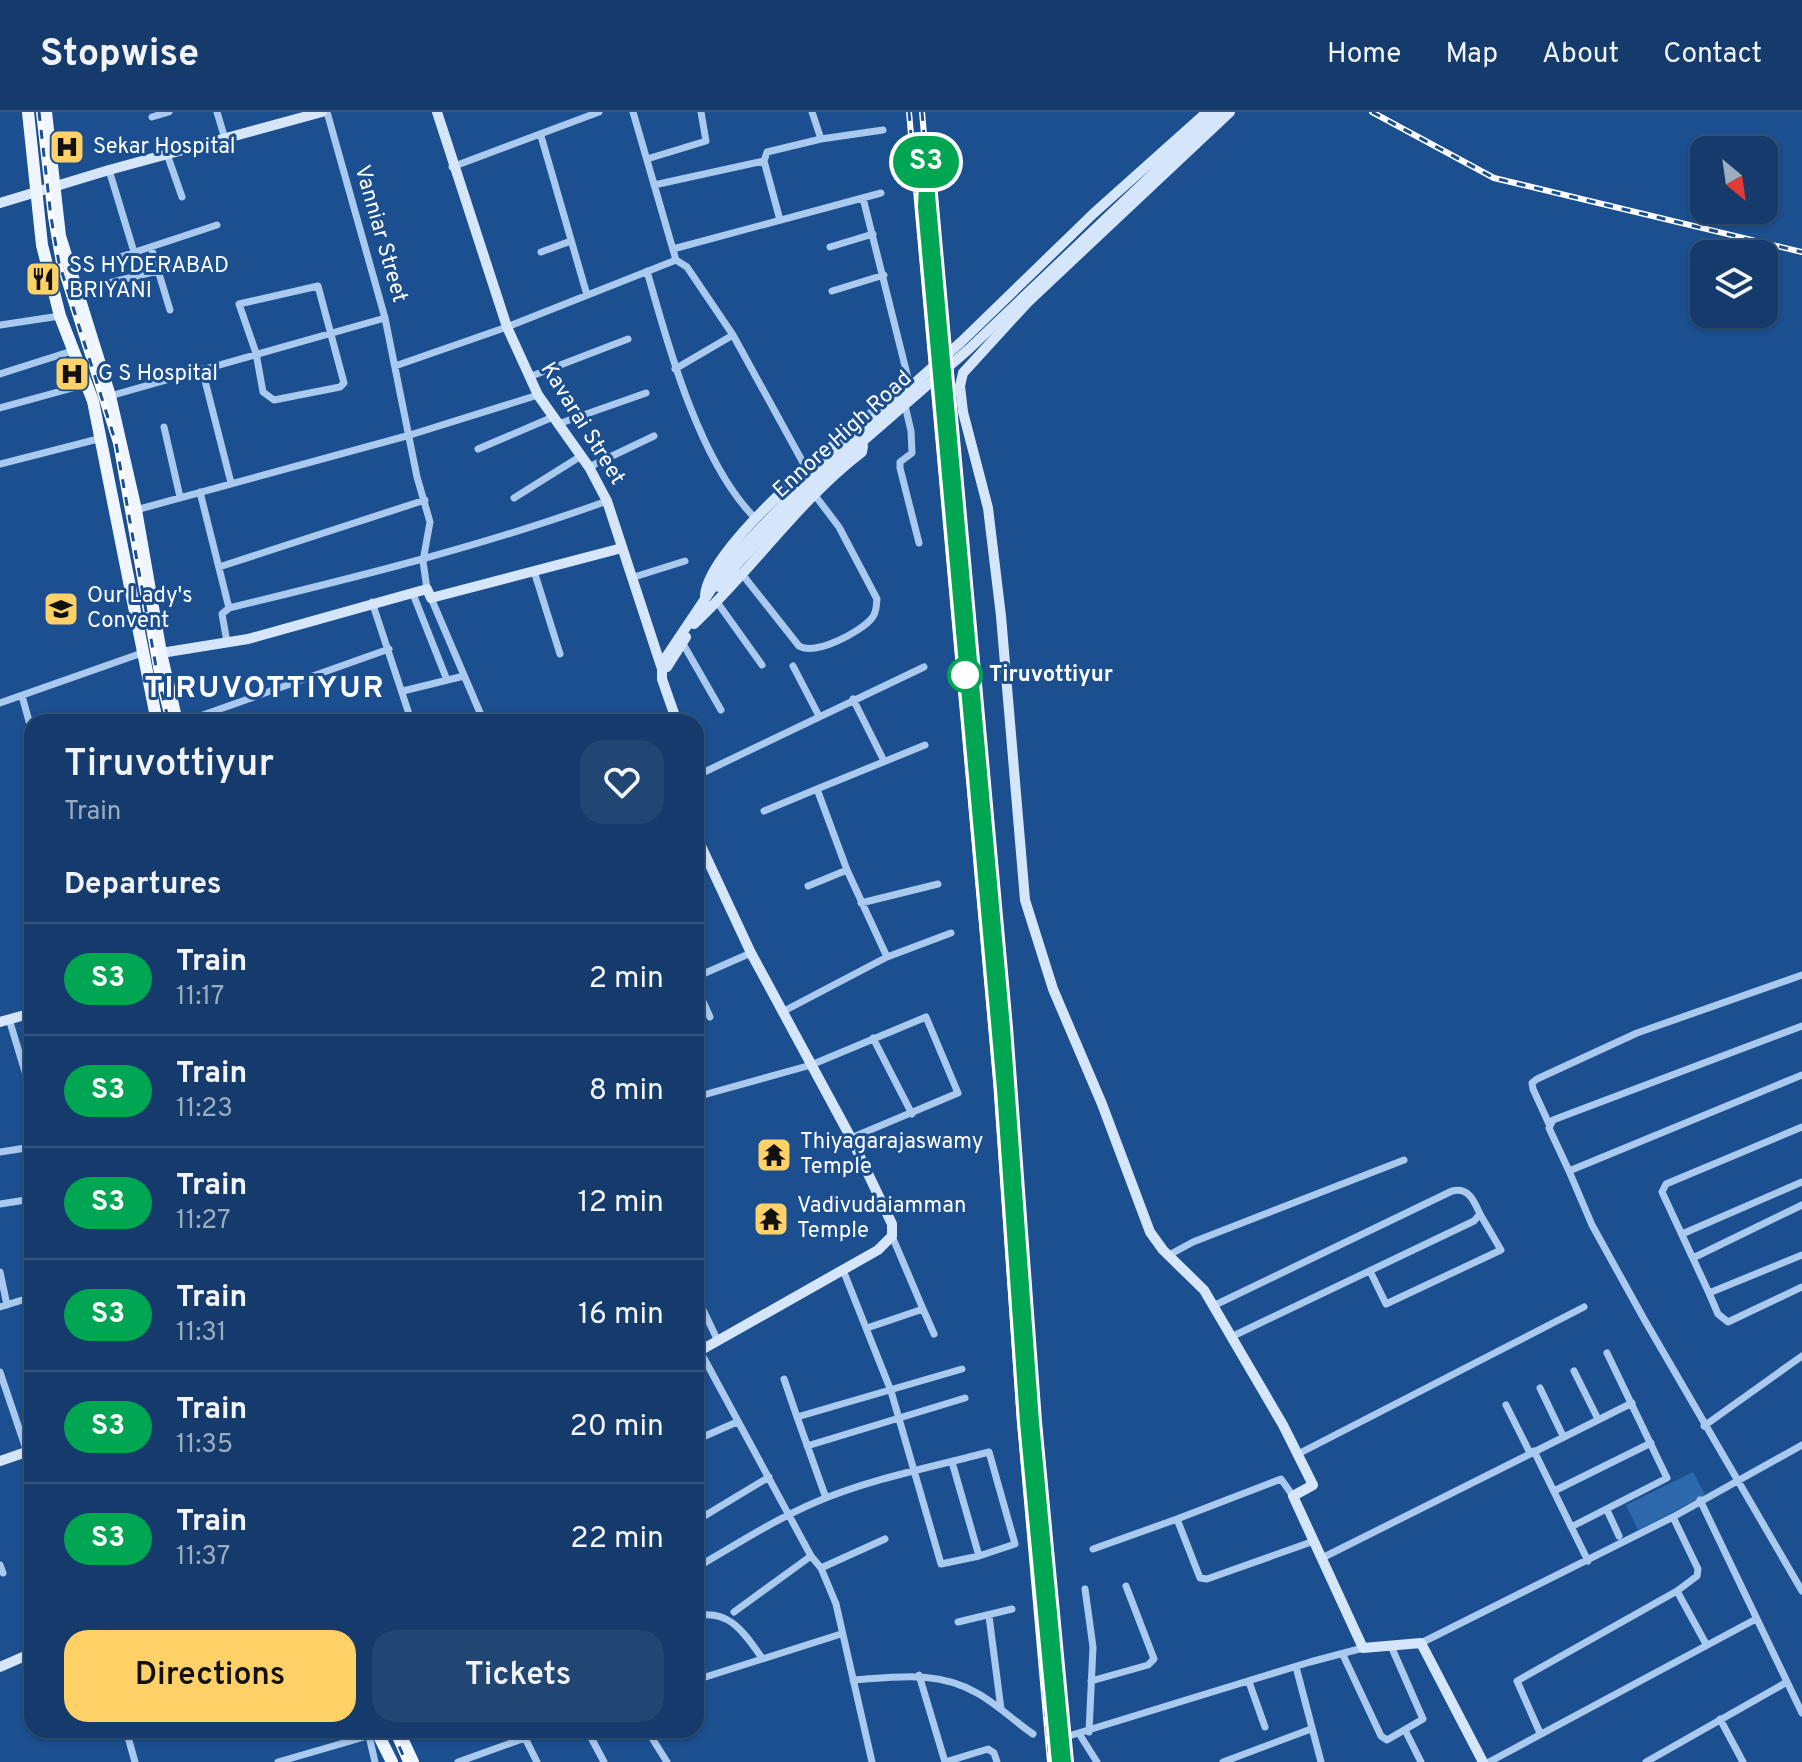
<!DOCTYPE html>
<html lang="en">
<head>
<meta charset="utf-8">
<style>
  body { margin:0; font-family:Overpass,sans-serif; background:#214673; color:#f1f3f6; height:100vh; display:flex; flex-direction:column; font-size:30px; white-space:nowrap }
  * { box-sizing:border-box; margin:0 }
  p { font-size:26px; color:#9dadc1 }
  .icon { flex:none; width:44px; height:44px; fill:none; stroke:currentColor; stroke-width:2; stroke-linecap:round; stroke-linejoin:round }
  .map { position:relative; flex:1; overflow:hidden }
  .panel { position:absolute; left:24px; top:602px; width:680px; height:1024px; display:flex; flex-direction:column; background:#143b6b; border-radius:24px; box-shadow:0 2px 6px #0004,0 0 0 2px #33557e }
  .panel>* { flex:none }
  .badge { padding:0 16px; border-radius:26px; font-size:28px; line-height:52px }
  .needle { width:52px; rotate:151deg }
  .buttons { position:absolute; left:1690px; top:24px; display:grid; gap:16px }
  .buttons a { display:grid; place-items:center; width:88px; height:88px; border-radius:16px; background:#143b6b; box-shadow:0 2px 6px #0004,0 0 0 2px #33557e; font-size:40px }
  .map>.badge { position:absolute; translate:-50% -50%; box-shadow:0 0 0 4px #fff }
  h2 { padding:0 40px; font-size:30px; line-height:72px }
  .round { display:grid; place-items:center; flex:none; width:84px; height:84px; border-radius:24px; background:#214673 }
  .headline { display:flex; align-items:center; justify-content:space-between; height:136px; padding:0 40px }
  h1 { font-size:38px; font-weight:600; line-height:60px }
  .cta { display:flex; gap:16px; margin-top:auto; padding:16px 40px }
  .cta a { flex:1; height:92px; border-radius:24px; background:#ffd166; color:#111; font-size:32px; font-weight:600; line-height:92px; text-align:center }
  .cta a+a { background:#214673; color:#f1f3f6 }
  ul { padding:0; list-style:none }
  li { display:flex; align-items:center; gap:24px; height:112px; padding:0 40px; border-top:2px solid #33557e }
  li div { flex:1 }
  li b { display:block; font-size:30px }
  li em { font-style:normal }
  li .badge { min-width:88px; font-weight:700; text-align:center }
  header { display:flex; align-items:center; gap:48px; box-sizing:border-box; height:112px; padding:0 40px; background:#143b6b; border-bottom:2px solid #33557e }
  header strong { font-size:38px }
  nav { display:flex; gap:44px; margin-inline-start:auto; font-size:28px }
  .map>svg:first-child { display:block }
  .green { fill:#2e69ad }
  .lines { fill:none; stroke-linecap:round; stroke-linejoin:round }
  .street { stroke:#a9c9ee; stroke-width:7 }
  .secondary { stroke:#d6e6fa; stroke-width:10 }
  .primary { stroke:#f0f6ff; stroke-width:12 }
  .rail-casing { stroke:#fff; stroke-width:6 }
  .rail { stroke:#1b4f8f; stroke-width:3; stroke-dasharray:9; stroke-linecap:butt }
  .secondary-bridge { stroke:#d6e6fa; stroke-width:10 }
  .line-casing { stroke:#fff; stroke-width:18 }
  .line { stroke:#00a651; stroke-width:12 }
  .stop-dot { fill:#fff; stroke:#00a651; stroke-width:4 }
  .labels { text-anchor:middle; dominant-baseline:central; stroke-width:6; stroke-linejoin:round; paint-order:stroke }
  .poi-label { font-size:22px; fill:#fff; stroke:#1b4f8f; text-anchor:start }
  .street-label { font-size:22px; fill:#fff; stroke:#1b4f8f }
  .stop-label { font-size:22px; font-weight:bold; fill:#fff; stroke:#1b4f8f; text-anchor:start }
  .district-label { font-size:30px; font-weight:bold; letter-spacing:2px; fill:#fff; stroke:#1b4f8f }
</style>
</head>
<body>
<header>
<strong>Stopwise</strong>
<nav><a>Home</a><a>Map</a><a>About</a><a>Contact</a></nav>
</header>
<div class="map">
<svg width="1802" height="1650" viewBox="0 0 1802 1650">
  <rect width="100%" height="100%" fill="#1b4f8f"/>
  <path class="green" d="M1693,1360L1705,1383L1638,1418L1626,1393Z"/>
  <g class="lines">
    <path class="street" d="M217,0L225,27
      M327,0L385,206L417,365L430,410L423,449L427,477
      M633,0L676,148L687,155L733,223L806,356
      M152,5L169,0
      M541,24L587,183
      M821,27L883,18
      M167,42L182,85
      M647,47L706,29L701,0
      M452,55L599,0
      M109,58L134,140
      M654,73L764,49
      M780,108L764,49L767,40L821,27L812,0
      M151,135L170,198
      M830,135L873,122
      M673,137L881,81
      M541,140L571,129
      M117,146L217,113
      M647,159C668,234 700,352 756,407
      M318,174L344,271L340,275L274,288L263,280L256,241L239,192Z
      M76,179L198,149
      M832,179L884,163
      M0,213L60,204
      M395,254L507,215L676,148
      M202,257L231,371
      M675,257L733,223
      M0,262L72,239
      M529,265L628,227
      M110,284L385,206
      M904,289L911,319L912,341L900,350V356L919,431
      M0,296L87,272
      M558,312L646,281
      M164,315L180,385
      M852,317L908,266L863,86
      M478,337L553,305
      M0,352L102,326
      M589,355L654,324
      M200,380L229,496L222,502L227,530
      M514,386L581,344
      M136,398L410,323L538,283
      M219,455L425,388
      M534,459L560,542
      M742,462L799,534C815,544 861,520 872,506C877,500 876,494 877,487L839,415L814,382
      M631,466L685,449
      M413,482L447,568
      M431,486L484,610
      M372,490L409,602L401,610
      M717,490L762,553
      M229,496C357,465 483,434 607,389
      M682,530L721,598
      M793,554L819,604
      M403,579L464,564
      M22,584L32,620
      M853,587L884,649
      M0,591L142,541
      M203,603L389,537
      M696,664L924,555
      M764,699L817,677
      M30,750L32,749
      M808,774L847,758
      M861,791L938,772
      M887,845L951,821
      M696,865L751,841
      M696,874L710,905
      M784,899L887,845L847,758L817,677L925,633
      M9,907L32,983
      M873,926L912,1002
      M1802,963L1569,1059L1592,1113L1644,1207L1802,1479
      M696,985L811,953L926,905L958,981L851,1026
      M1549,1012L1533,977L1532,971L1537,967L1637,921L1802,863
      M1802,1015L1666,1072L1662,1080L1709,1181L1802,1143
      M0,1040L32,1035
      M1569,1059L1549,1016L1553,1008L1802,914
      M0,1092L32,1087
      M1682,1122L1802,1070
      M1169,1143L1193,1130L1404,1048
      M1693,1146L1802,1093
      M1370,1159L1386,1192L1501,1138L1480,1102
      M0,1160L7,1193
      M1709,1181L1718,1202L1728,1210L1802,1175
      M696,1183L717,1227
      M1213,1194L1452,1079C1469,1075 1474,1089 1480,1102L1474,1109L1231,1225
      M0,1195L32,1185
      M923,1197L934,1222
      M867,1216L923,1197L892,1124
      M700,1239L811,1444L821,1456L836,1492L872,1650
      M1574,1259L1598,1307
      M0,1260L27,1340
      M784,1267L797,1305
      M1540,1276L1563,1324
      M1506,1293L1530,1341
      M1704,1314L1802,1244
      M696,1328L737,1310
      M807,1334L965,1286
      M1534,1339L1588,1449
      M1298,1342L1584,1195
      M952,1350L979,1444
      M1554,1379L1651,1331
      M1293,1384L1281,1367L1177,1407L1200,1466L1207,1467L1314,1429
      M826,1386L797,1305L962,1257
      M1700,1388L1802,1601
      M1607,1398L1619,1424
      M696,1409L769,1365
      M1571,1415L1667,1366L1607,1241
      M1093,1437L1177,1407
      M1322,1446L1632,1291
      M0,1453L3,1461
      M696,1456C735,1433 774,1408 816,1390C870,1367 932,1355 989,1340L1015,1432L979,1444L941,1452L891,1279L843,1158
      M821,1456L885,1427
      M1085,1477L1093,1535L1089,1620
      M1677,1479L1706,1532
      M734,1500L811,1444
      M696,1504C730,1497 744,1521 762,1546
      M989,1504L1001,1597
      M958,1510L1012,1497
      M1421,1531L1673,1405L1802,1333
      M1343,1543L1381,1624L1387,1628L1423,1607L1391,1534
      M1296,1555L1321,1650
      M919,1563L945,1650
      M696,1568L841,1522
      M853,1568C896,1565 938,1558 977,1581C997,1592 1014,1609 1033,1622
      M1091,1569L1148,1553L1154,1547L1126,1474
      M1249,1570L1265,1615
      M1720,1607L1743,1650
      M126,1618L135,1650
      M587,1618L604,1650
      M647,1618L667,1650
      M1405,1618L1421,1650
      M1540,1621L1517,1569L1677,1479L1697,1464L1698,1457L1673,1405
      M1072,1623L1310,1550L1363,1536
      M1080,1623L1097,1650
      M369,1624L375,1650
      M525,1626L537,1650
      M278,1650L378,1621
      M458,1650L525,1626L561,1618
      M945,1650L988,1637L994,1641L997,1650
      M1223,1650L1311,1617
      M1489,1650L1756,1507
      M1646,1650L1787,1570"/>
    <path class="secondary" d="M437,0L507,215L538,283L589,355L607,389L661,554
      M1230,0L1028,190L963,261L960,274L963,300L988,396L1001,504L1025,788L1053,877L1102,992L1150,1120L1163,1138L1204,1178L1283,1313L1313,1373L1293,1384L1363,1536L1421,1531L1483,1650
      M0,91L109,58L322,0
      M719,475L738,451
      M694,512C753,457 798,389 862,340L863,334L852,317C818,346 707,440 705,484
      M161,541L248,527L427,477L431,486L622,436
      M667,555L686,525
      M677,610L662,567V551L733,445
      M696,684V702
      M696,723L751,841L851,1026L892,1112V1124L878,1138L696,1241
      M0,910L32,901
      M0,1349L32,1338
      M0,1555L32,1541"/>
    <path class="primary" d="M28,0L42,133L60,204L93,289L157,610
      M46,0L60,124L110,284L136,398L161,541L177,610
      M376,1618L392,1650
      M398,1618L413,1650"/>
    <defs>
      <path id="rail" d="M39,0L51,105L59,151L116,331L158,566L169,610
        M909,0L996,969L1020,1310L1050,1650
        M922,0L1010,976L1033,1310L1065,1650
        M1372,0L1494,66L1802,140
        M392,1618L406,1650"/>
    </defs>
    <use href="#rail" class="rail-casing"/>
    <use href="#rail" class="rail"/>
    <path class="secondary-bridge" d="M733,445L814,360L961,230L1094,101L1207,0
      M738,451L809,376L969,237L1218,0"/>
  </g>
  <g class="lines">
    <defs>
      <path id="line" d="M1058,1650L1026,1310L1003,977L924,95L926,49L1004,916L1033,1310L1065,1650"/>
    </defs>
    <use href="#line" class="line-casing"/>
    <use href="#line" class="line"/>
  </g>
  <defs>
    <symbol id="hospital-square" viewBox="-11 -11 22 22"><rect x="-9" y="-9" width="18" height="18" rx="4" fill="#ffd166" stroke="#1b4f8f"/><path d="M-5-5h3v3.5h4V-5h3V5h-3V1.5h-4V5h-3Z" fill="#111"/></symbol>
    <symbol id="restaurant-square" viewBox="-11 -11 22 22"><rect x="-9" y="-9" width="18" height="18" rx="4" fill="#ffd166" stroke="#1b4f8f"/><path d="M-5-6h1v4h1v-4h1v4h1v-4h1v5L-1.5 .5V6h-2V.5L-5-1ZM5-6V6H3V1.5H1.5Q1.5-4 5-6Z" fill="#111"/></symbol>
    <symbol id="school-square" viewBox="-11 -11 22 22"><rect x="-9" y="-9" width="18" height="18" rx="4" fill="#ffd166" stroke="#1b4f8f"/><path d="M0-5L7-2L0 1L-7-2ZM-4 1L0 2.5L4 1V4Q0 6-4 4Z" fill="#111"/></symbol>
    <symbol id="temple-square" viewBox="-11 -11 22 22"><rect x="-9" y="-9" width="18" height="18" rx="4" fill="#ffd166" stroke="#1b4f8f"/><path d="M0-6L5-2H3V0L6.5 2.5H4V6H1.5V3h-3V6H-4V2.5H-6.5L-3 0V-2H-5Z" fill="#111"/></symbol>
  </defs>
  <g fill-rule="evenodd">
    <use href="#hospital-square" x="47" y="15" width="40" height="40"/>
    <use href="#restaurant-square" x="23" y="147" width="40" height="40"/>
    <use href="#hospital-square" x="52" y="242" width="40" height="40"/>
    <use href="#school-square" x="41" y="477" width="40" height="40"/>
    <use href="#temple-square" x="754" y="1023" width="40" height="40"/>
    <use href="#temple-square" x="751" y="1087" width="40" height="40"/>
  </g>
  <circle class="stop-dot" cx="965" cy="563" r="16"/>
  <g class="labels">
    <g class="poi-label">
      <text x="93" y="35">Sekar Hospital</text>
      <text x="69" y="154">SS HYDERABAD<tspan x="69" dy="25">BRIYANI</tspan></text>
      <text x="98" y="262">G S Hospital</text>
      <text x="87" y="484">Our Lady's<tspan x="87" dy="25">Convent</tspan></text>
      <text x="800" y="1030">Thiyagarajaswamy<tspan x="800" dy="25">Temple</tspan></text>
      <text x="797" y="1094">Vadivudaiamman<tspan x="797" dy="25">Temple</tspan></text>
    </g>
    <g class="street-label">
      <text transform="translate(380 122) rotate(74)">Vanniar Street</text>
      <text transform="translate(582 312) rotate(58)">Kavarai Street</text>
      <text transform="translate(843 323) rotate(-42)">Ennore High Road</text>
    </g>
    <g class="stop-label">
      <text x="989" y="563">Tiruvottiyur</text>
    </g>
    <g class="district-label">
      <text x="265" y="577">TIRUVOTTIYUR</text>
    </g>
  </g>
</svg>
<div class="buttons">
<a><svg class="needle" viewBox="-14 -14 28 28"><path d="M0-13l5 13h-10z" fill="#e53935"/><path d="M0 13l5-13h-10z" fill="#9dadc1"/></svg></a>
<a><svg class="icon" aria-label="layers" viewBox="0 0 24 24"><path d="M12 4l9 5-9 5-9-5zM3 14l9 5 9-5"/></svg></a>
</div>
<b class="badge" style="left:926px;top:50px;background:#00a651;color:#fff">S3</b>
<section class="panel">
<div class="headline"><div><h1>Tiruvottiyur</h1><p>Train</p></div><a class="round"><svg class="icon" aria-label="heart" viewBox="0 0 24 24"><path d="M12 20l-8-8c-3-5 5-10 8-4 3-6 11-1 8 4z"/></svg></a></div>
<h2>Departures</h2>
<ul>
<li><span class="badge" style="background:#00a651;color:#fff">S3</span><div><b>Train</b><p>11:17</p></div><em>2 min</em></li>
<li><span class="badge" style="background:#00a651;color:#fff">S3</span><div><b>Train</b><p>11:23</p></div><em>8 min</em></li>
<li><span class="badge" style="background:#00a651;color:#fff">S3</span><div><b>Train</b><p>11:27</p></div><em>12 min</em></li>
<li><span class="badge" style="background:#00a651;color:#fff">S3</span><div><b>Train</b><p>11:31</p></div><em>16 min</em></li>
<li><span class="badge" style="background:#00a651;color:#fff">S3</span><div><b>Train</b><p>11:35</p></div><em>20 min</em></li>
<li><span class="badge" style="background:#00a651;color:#fff">S3</span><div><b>Train</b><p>11:37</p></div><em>22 min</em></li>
</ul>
<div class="cta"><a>Directions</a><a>Tickets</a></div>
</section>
</div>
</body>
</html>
